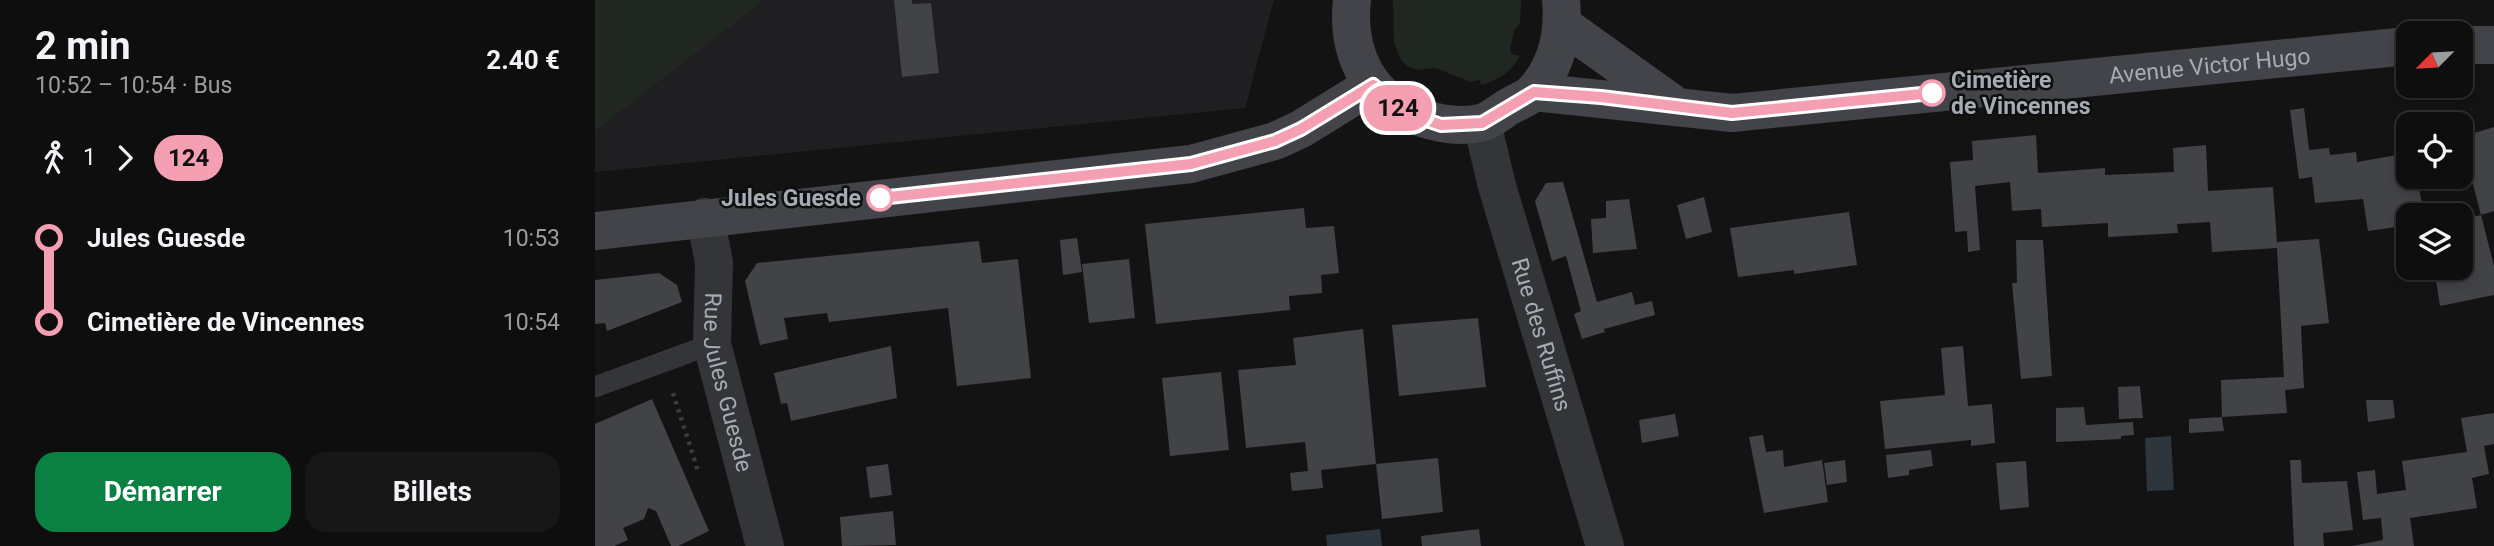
<!DOCTYPE html>
<html lang="fr">
<head>
<meta charset="utf-8">
<style>
  body { margin:0; font-family:Roboto,sans-serif; background:#171718; color:#f1f3f6; height:100vh; display:flex; flex-direction:column; font-size:26px; white-space:nowrap }
  * { box-sizing:border-box; margin:0 }
  p { font-size:23px; color:#9b9c9e }
  .icon { flex:none; width:38px; height:38px; fill:none; stroke:currentColor; stroke-width:2; stroke-linecap:round; stroke-linejoin:round }
  .map { position:relative; flex:1; overflow:hidden }
  .drawer { display:flex; flex-direction:column; background:#0e0e0f; width:595px }
  .drawer>* { flex:none }
  .badge { padding:0 14px; border-radius:23px; font-size:24px; line-height:46px }
  .needle { width:46px; rotate:246deg }
  .fabs { position:absolute; left:1801px; top:21px; display:grid; gap:14px }
  .fabs a { display:grid; place-items:center; width:77px; height:77px; border-radius:14px; background:#0e0e0f; box-shadow:0 4px 10px #0003,0 0 0 2px #2e2e2f; font-size:35px }
  .map>.badge { position:absolute; translate:-50% -50%; box-shadow:0 0 0 4px #fff }
  .legs { display:flex; align-items:center; gap:10px; height:77px; padding:0 35px; font-size:23px }
  .legs p { margin-inline-start:auto }
  .head { display:flex; align-items:center; justify-content:space-between; height:119px; padding:0 35px }
  h1 { font-size:38px; font-weight:700; line-height:52px }
  .primary-button { display:flex; gap:14px; margin-top:auto; padding:14px 35px }
  .primary-button a { flex:1; height:80px; border-radius:21px; background:#0b8043; color:#fff; font-size:28px; font-weight:700; line-height:80px; text-align:center }
  .primary-button a+a { background:#171718; color:#f1f3f6 }
  ul { padding:0 35px; list-style:none }
  li { display:flex; align-items:center; gap:24px; height:84px; font-size:26px }
  li i { display:grid; place-items:center; width:10px; height:100%; margin:0 9px; background:currentColor }
  li i::after { content:''; width:18px; height:18px; margin:-9px; border:5px solid; border-radius:50%; background:#0e0e0f }
  li p { margin-inline-start:auto }
  li:first-child i { background:linear-gradient(#0000 50%,currentColor 0) }
  li:last-child i { background:linear-gradient(currentColor 50%,#0000 0) }
  main { display:flex; flex:1; min-height:0 }
  .map>svg:first-child { display:block }
  .built { fill:#1f1f21 }
  .green { fill:#1f2720 }
  .water { fill:#2d363c }
  .building { fill:#424347 }
  .lines { fill:none; stroke-linecap:round; stroke-linejoin:round }
  .path { stroke:#3a3c40; stroke-width:4.5; stroke-dasharray:3.5 5; stroke-linecap:butt }
  .lane { stroke:#343539; stroke-width:21 }
  .street { stroke:#343539; stroke-width:38 }
  .secondary { stroke:#424449; stroke-width:38 }
  .line-1-casing { stroke:#fff; stroke-width:16 }
  .line-1 { stroke:#f59fb3; stroke-width:10 }
  .stop-1-dot { fill:#fff; stroke:#f59fb3; stroke-width:3.5 }
  .labels { text-anchor:middle; dominant-baseline:central; stroke-width:5; stroke-linejoin:round; paint-order:stroke }
  .street-label { font-size:23px; fill:#a5abb4; stroke:#0e0e0f }
  .stop-label { font-size:23px; font-weight:bold; fill:#a5abb4; stroke:#0e0e0f; text-anchor:start }
</style>
</head>
<body>
<main>
<section class="drawer">
<div class="head"><div><h1>2 min</h1><p>10:52 – 10:54 · Bus</p></div><b>2.40 €</b></div>
<div class="legs"><svg class="icon" aria-label="walk" viewBox="0 0 24 24"><circle cx="13" cy="4" r="2"/><path d="M13 8l-2 6 4 7M11 14l-3 7M7 12l3-4h3l4 4"/></svg>1<svg class="icon" aria-label="forward" viewBox="0 0 24 24"><path d="M9 5l7 7-7 7"/></svg><b class="badge" style="background:#f59fb3;color:#111">124</b></div>
<ul>
<li><i style="color:#f59fb3"></i><b>Jules Guesde</b><p>10:53</p></li>
<li><i style="color:#f59fb3"></i><b>Cimetière de Vincennes</b><p>10:54</p></li>
</ul>
<div class="primary-button"><a>Démarrer</a><a>Billets</a></div>
</section>
<div class="map">
<svg width="1899" height="546" viewBox="0 0 1899 546">
  <rect width="100%" height="100%" fill="#131314"/>
  <path class="built" d="M0,0H679L650,108L0,172Z"/>
  <path class="green" d="M0,0H169L0,131Z
    M798,0H926L925,24L919,30L915,51L917,54L925,56C916,72 904,80 886,85L885,80L875,82L841,68L822,70L812,66L806,60L799,43Z"/>
  <path class="water" d="M1576,436L1579,490L1552,491L1550,438Z
    M785,529L787,546H732L731,535Z"/>
  <path class="building" d="M299,0H317V4L336,3L344,73L307,77Z
    M1709,108L1714,150L1734,148L1735,155L1761,152L1762,162L1813,153V177H1822L1829,215H1813V233L1803,234L1801,227L1773,231L1768,199L1720,203L1717,177L1704,179L1695,110Z
    M1899,127V211L1886,215L1866,137Z
    M1441,135L1443,173L1510,168V175L1579,172L1578,148L1611,145L1613,191L1678,187L1682,242L1724,239L1734,323L1706,326L1709,388L1690,390L1692,413L1627,417L1626,380L1689,377L1682,248L1617,252L1615,222L1582,224L1583,233L1513,237V223L1447,227L1446,209L1417,211L1415,182L1380,186L1385,250L1373,252L1372,231L1360,232L1355,162L1378,160L1377,141Z
    M968,182L1002,302L1037,292L1040,305L1057,301L1060,315L1009,329L1010,332L987,339L979,314L986,311L971,256L957,261L940,201L951,183Z
    M1109,197L1117,232L1091,239L1082,205Z
    M1034,199L1042,249L998,253L996,219L1011,218V201Z
    M709,208L711,228L739,226L744,273L726,275L727,293L694,296L695,310L561,324L550,224Z
    M1254,212L1262,265L1199,274V270L1143,277L1135,228Z
    M1886,215L1899,266V295L1845,306L1839,268H1866V220Z
    M482,238L487,272L468,275L465,240Z
    M1421,240H1448L1457,376L1426,379L1417,283H1422Z
    M384,241L387,263L423,259L436,378L362,386L353,308L234,322L232,313L189,318L193,339L165,345L150,281L162,263Z
    M534,259L540,318L494,323L487,264Z
    M64,273L82,285L87,302L12,331L10,323L0,324V280Z
    M883,318L891,387L804,396L797,325Z
    M768,329L781,464L726,470L728,488L697,491L695,473L713,471L710,442L651,448L643,370L701,365L698,338Z
    M296,346L302,398L196,421L192,403L186,404L179,373Z
    M1368,346L1373,406L1397,404L1400,443L1376,446V440L1290,449L1285,401L1350,395L1346,348Z
    M626,372L634,450L575,456L567,378Z
    M1545,386L1548,418L1524,419L1523,387Z
    M57,399L114,531L83,546H76L61,511L53,508L49,519L28,528L33,540L19,546H0V424Z
    M1771,400H1798L1800,418L1773,422Z
    M1489,407L1491,425L1538,422L1539,435L1526,436V439L1461,442V408Z
    M1899,413V444L1889,446L1894,474L1877,478L1882,508L1815,518L1819,546H1757L1788,540L1786,518L1768,520L1762,472L1780,470L1782,494L1811,490L1807,461L1872,452L1866,418Z
    M1080,414L1084,436L1047,443L1044,420Z
    M1627,417L1629,431L1594,433V419Z
    M1168,435L1171,452L1188,450L1189,467L1227,460L1233,502L1169,513L1154,437Z
    M1336,450L1338,466L1314,470V475L1293,478L1291,455Z
    M843,458L848,512L787,519L781,464Z
    M1250,460L1252,482L1232,485L1229,463Z
    M1695,460H1706L1707,483L1752,481L1758,530L1728,533L1729,546H1699Z
    M1431,461L1434,507L1405,510L1401,463Z
    M293,464L297,495L275,498L271,467Z
    M298,511L301,545L247,546L245,517Z
    M884,529L886,546H827L826,536Z"/>
  <g class="lines">
    <path class="path" d="M78,393L103,471"/>
    <path class="lane" d="M0,387L117,344"/>
    <g class="street">
      <path id="s1" d="M887,123L902,186L1010,546"/>
      <path id="s2" d="M110,217L119,262L117,344L170,546"/>
    </g>
    <g class="secondary">
      <path d="M757,0C751,54 774,100 827,118C845,124 866,127 885,123C895,121 905,112 913,107C922,102 934,98 940,90C963,64 969,33 966,0"/>
      <path d="M968,25L1077,103"/>
      <path d="M1866,45H1899"/>
      <path id="s3" d="M939,92L1137,113L1813,46"/>
      <path d="M0,231L596,164L680,141L706,129L777,85"/>
    </g>
  </g>
  <g class="lines">
    <defs>
      <path id="line-1" d="M285,198L596,164L680,141L706,129L778,85L808,112L846,125L887,123L939,92L1006,97L1137,113L1337,93"/>
    </defs>
    <use href="#line-1" class="line-1-casing"/>
    <use href="#line-1" class="line-1"/>
  </g>
  <g class="stop-1-dot">
    <circle cx="1337" cy="93" r="12"/>
    <circle cx="285" cy="198" r="12"/>
  </g>
  <g class="labels">
    <g class="street-label">
      <text stroke="none"><textPath href="#s3" startOffset="679">Avenue Victor Hugo</textPath></text>
      <text stroke="none"><textPath href="#s1" startOffset="220">Rue des Ruffins</textPath></text>
      <text stroke="none"><textPath href="#s2" startOffset="168">Rue Jules Guesde</textPath></text>
    </g>
    <g class="stop-label">
      <text x="1356" y="80">Cimetière<tspan x="1356" dy="26">de Vincennes</tspan></text>
      <text x="266" y="198" text-anchor="end">Jules Guesde</text>
    </g>
  </g>
</svg>
<div class="fabs">
<a><svg class="needle" viewBox="-14 -14 28 28"><path d="M0-13l5 13h-10z" fill="#e53935"/><path d="M0 13l5-13h-10z" fill="#9b9c9e"/></svg></a>
<a><svg class="icon" aria-label="locate" viewBox="0 0 24 24"><circle cx="12" cy="12" r="6"/><path d="M12 2v4M12 18v4M2 12h4M18 12h4"/></svg></a>
<a><svg class="icon" aria-label="layers" viewBox="0 0 24 24"><path d="M12 4l9 5-9 5-9-5zM3 14l9 5 9-5"/></svg></a>
</div>
<b class="badge" style="left:803px;top:108px;background:#f59fb3;color:#111">124</b>
</div>
</main>
</body>
</html>
